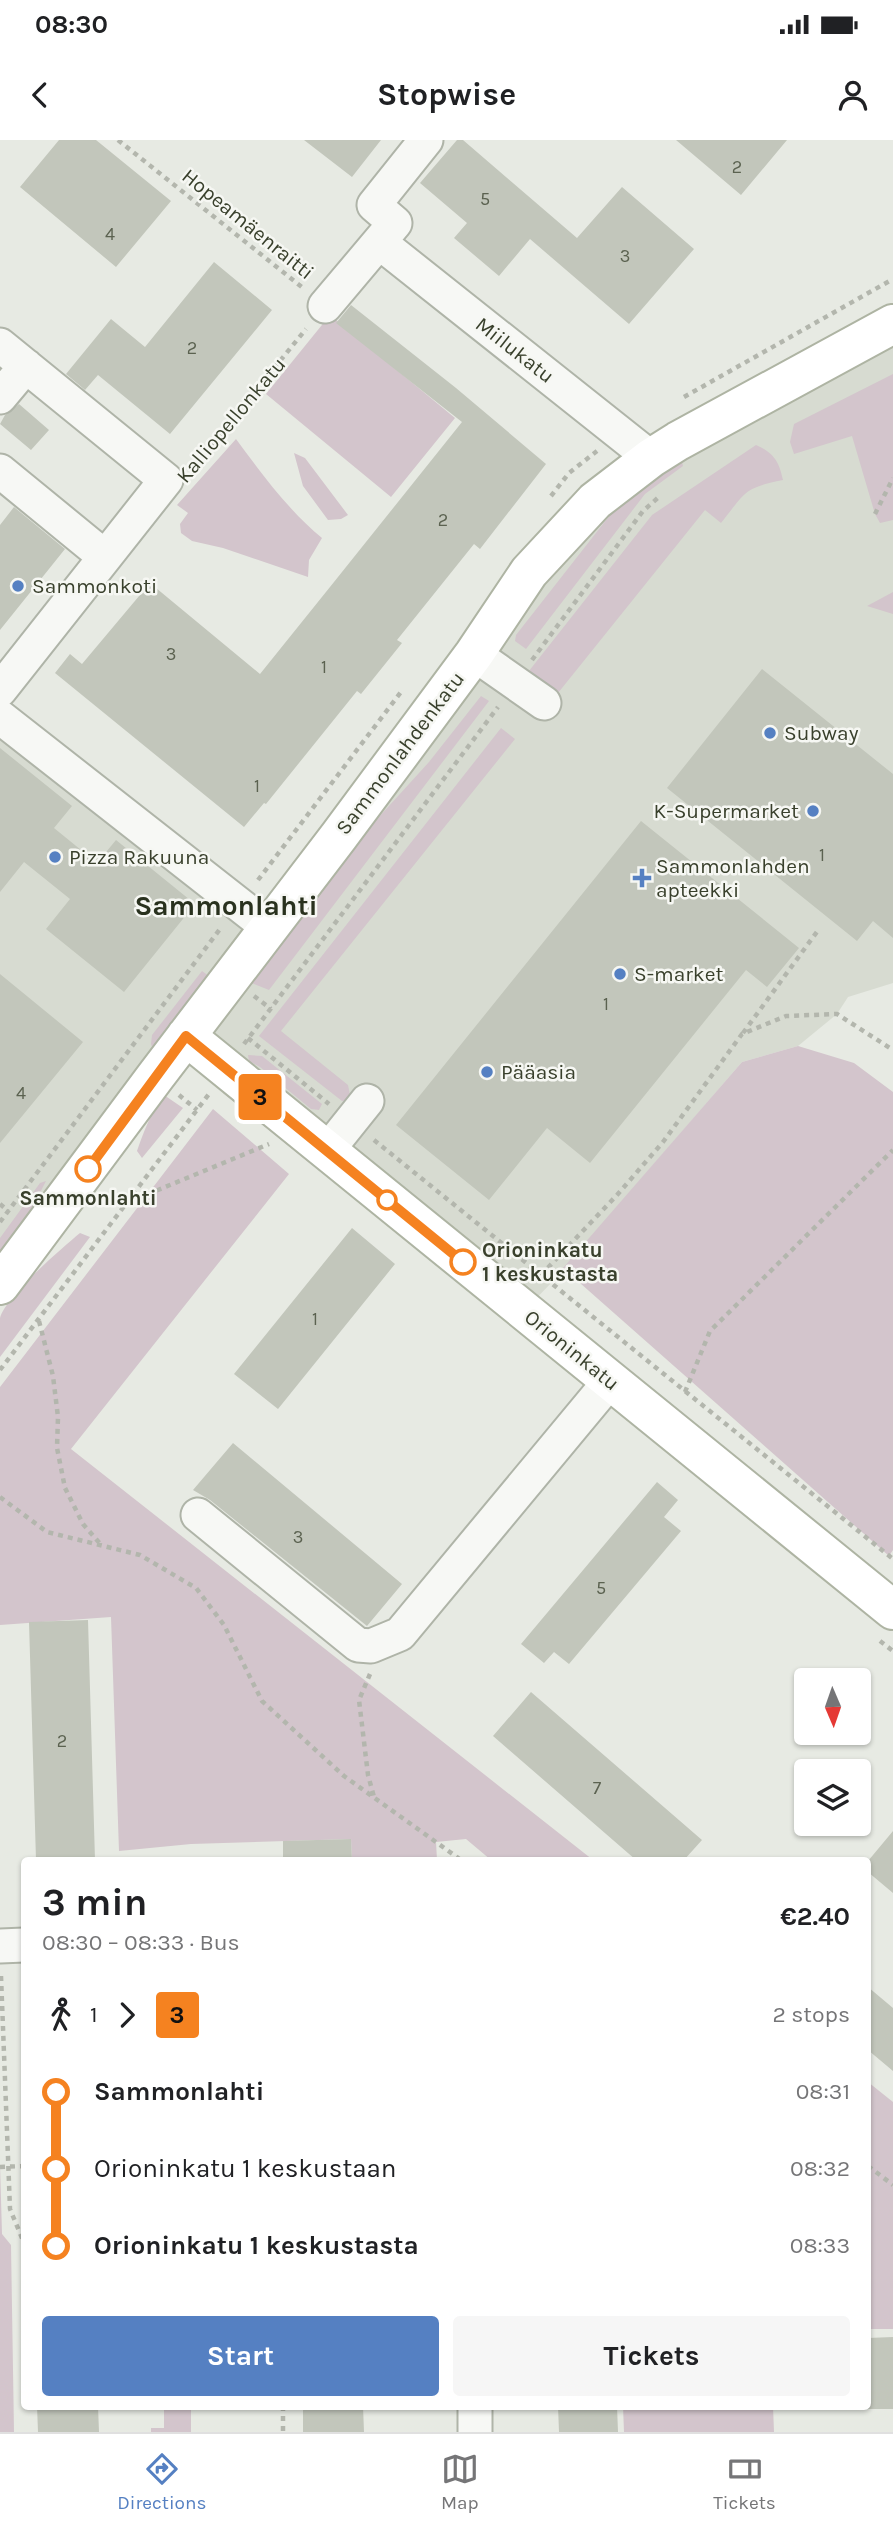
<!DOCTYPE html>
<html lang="en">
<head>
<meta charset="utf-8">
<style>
  body { margin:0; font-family:Karla,sans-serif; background:#f6f6f6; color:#202124; height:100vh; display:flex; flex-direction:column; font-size:26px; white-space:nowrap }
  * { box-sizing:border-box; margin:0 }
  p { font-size:23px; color:#757577 }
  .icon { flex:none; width:38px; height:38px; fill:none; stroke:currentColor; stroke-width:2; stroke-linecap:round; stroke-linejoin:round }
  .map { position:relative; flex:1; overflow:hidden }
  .side { position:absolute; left:21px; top:1717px; width:850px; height:553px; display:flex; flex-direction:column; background:#fff; border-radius:7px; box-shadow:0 2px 5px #0004 }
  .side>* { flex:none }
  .badge { padding:0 14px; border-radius:5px; font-size:24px; line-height:46px }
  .needle { width:46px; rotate:178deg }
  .fabs { position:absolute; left:794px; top:1528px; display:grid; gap:14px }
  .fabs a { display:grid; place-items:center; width:77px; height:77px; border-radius:7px; background:#fff; box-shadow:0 2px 5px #0004; font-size:35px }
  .map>.badge { position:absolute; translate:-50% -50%; box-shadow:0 0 0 4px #fff }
  .legs { display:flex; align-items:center; gap:10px; height:77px; padding:0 21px; font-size:23px }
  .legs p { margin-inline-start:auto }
  .head { display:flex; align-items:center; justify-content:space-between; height:119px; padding:0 21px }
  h1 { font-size:38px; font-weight:700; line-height:52px }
  .button { display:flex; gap:14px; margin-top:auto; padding:14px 21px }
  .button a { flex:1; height:80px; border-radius:7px; background:#5580c2; color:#fff; font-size:28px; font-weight:700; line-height:80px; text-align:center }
  .button a+a { background:#f6f6f6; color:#202124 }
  ul { padding:0 21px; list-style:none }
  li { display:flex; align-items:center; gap:24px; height:77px; font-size:26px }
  li i { display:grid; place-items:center; width:10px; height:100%; margin:0 9px; background:currentColor }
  li i::after { content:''; width:18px; height:18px; margin:-9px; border:5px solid; border-radius:50%; background:#fff }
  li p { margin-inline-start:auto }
  li:first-child i { background:linear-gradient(#0000 50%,currentColor 0) }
  li:last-child i { background:linear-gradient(currentColor 50%,#0000 0) }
  .status { display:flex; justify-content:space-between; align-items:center; height:49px; padding:0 35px; background:#fff; direction:ltr }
  .status svg { height:19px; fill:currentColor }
  header { display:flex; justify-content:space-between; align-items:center; height:91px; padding:0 21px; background:#fff; font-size:32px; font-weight:700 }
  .tab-bar { display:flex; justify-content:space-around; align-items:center; height:98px; border-top:2px solid #e0e0e0; background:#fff; font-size:19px; color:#757577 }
  .tab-bar a { display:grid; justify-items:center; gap:4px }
  .tab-bar .active { color:#5580c2 }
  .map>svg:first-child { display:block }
  .built { fill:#d7dbd1 }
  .green { fill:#d3c5cc }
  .building { fill:#c2c6bb }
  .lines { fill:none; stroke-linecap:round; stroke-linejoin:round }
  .minor-casing { stroke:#afb4a8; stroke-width:37 }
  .major-casing { stroke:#aeb4a3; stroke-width:42 }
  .path { stroke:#b3b6ad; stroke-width:4.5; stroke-dasharray:5 5; stroke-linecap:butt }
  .minor { stroke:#f7f8f5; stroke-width:33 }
  .major { stroke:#fff; stroke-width:38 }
  .line-1-casing { stroke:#fff; stroke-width:16 }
  .line-1 { stroke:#f58220; stroke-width:10 }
  .poi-dot { fill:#5580c2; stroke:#f6f7f3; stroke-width:2.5 }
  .stop-1-dot { fill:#fff; stroke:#f58220; stroke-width:3.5 }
  .labels { text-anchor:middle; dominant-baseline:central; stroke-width:5; stroke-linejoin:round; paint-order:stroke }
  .number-label { font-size:18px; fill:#5b6250 }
  .street-label { font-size:21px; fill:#39402c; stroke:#f6f7f3 }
  .poi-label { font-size:21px; fill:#39402c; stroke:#f6f7f3; text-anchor:start }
  .stop-label { font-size:21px; font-weight:bold; fill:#39402c; stroke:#f6f7f3 }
  .district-label { font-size:28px; font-weight:bold; fill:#29311e; stroke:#f6f7f3 }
</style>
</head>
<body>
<div class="status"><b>08:30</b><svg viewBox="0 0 49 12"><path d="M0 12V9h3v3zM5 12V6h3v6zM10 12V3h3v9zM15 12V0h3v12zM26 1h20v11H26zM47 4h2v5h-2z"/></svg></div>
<header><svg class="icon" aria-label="back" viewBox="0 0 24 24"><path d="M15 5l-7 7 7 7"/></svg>Stopwise<svg class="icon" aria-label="person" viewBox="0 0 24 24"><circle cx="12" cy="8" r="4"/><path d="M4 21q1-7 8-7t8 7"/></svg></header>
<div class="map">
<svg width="893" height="2292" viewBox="0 0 893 2292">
  <rect width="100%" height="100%" fill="#e7eae3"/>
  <path class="built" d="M893,185V843L848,857L837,874L798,906L742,922L554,1140L524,1171L186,897L0,1145V577L269,788L595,361Z"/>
  <path class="green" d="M330,175L455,278L391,357L266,254Z
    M893,234V380L880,383L875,374L852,296L794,314L790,302L794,284Z
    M236,299C262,334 288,370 322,398L309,420L308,437L223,408L192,401L181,393L180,384L188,373L177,365Z
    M756,305C774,313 779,321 783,340C743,348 746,352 721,383L705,370L554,558L525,536L652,375Z
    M294,313L305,318L348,375L341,379L328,380L303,346Z
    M681,318L683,326L645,354L526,509L515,501L516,495L621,361Z
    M893,452V474L867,466Z
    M481,556L489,561L269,850L249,842L348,711L429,622Z
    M501,588L515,599L281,891L348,945L351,960L342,961L259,896Z
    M202,831L209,836L154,913L151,904L152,895Z
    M798,906L854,923L893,952V1410L889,1416L563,1128L742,922Z
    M248,915L262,916L322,964L319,970L311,969L260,927L249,921Z
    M230,949L317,1021L312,1025L223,953Z
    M164,955L183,968L142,1018L137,1011C144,991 151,972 164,955Z
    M213,969L289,1034L71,1309L593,1720H491L466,1699L436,1702L437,1720H352L351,1699L191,1704L119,1711L111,1477L0,1485V1247Z
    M46,1041L27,1078L0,1116V1098L40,1043Z
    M80,1093L90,1097L0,1217C0,1205 0,1189 0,1178C6,1156 62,1108 80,1093Z
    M868,1942L893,1962V2189H868Z
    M0,2024L2,2094L11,2105L14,2292H0Z
    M164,2266H191V2292H151V2288H164Z
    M623,2266H773L774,2292H624Z"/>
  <path class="building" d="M59,0H96L171,61L116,127L20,47Z
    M304,0H381L352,37Z
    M457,0H463L577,98L622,47L694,109L629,184L530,99L499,136L454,98L467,83L420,43Z
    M676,0H787L741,55Z
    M214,122L272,170L170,294L98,235L85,250L66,234L111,179L145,207Z
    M351,165L456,248L546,324L480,409L474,404L397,500L402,503L361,554L357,551L266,664L264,663L244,687L55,533L70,514L82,524L150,443L260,534L334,442L462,282L336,183Z
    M19,264L49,290L31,310L0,284L5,275Z
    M14,367L65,409L0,490V385Z
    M762,529L893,634V798L873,781L857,801L667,648Z
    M0,608L72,666L54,688L97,723L116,700L195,764L124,852L46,789L70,759L24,722L0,752Z
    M641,681L799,808L767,847L746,830L590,1023L547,988L489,1060L396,985Z
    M0,834L83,902L0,1003Z
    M352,1088L395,1124L278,1269L234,1234Z
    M233,1303L402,1444L367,1486L210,1360L193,1350Z
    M657,1342L678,1360L664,1377L681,1391L569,1524L554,1512L544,1523L521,1504Z
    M88,1480L95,1720H36L29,1482Z
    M531,1552L702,1700L684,1720H636L493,1596Z
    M893,1691V1753L868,1732V1721Z
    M351,1699L352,1720H283V1701Z
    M868,1847L893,1868V1931L868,1910Z
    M893,2197V2269H868V2198Z
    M37,2266H98L99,2292H38Z
    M303,2266H363L364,2292H303Z
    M558,2266H617L618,2292H559Z"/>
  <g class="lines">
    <defs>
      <path id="minor" d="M379,102L651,318
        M325,166L395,83L374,65L426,0
        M0,205L166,340L0,550
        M0,257L26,226
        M0,331L105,417
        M474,514L544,563
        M0,577L269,788
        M327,1011L367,961
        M198,1375L358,1505L371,1506L400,1494L610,1241
        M0,1806L24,1805
        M475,2270V2292"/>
      <path id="major" d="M186,896L893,1470
        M0,1145L155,937L339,696L474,514L529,432L595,361L651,318L678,301L893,184"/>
    </defs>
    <use href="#minor" class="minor-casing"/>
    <use href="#major" class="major-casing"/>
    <path class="path" d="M118,0L303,148
      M684,257L893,139
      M192,329L306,189
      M551,356L569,333L597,311
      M875,374L893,338
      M532,520L643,371L660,356
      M258,740L401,552
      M254,856L271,869
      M743,893L819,789
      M248,898L329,964
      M244,904L498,567
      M179,955L197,970
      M374,1000L893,1419
      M129,1062L269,1004
      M0,1064L8,1071
      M0,1082L220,789
      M541,1135L617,1055L663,1002L742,894L786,876L837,874L893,910
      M39,1181L53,1236L58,1277L57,1308L65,1348L83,1384L102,1406
      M0,1230L209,954
      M685,1252L710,1191L893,1010
      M0,1357L47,1392L140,1415L196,1448L224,1485L262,1561L344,1636L461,1720
      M880,1501L893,1511
      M370,1534L359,1560L368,1635L374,1657
      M1,1836L10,2069L24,2103
      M868,2026L893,2045
      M0,2027L24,2026
      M283,2266V2292"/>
    <use href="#minor" class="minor"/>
    <use href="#major" class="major"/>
  </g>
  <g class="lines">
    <defs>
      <path id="line-1" d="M88,1029L186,896L463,1122"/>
    </defs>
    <use href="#line-1" class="line-1-casing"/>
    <use href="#line-1" class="line-1"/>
  </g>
  <g class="poi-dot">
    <circle cx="18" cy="446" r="7"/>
    <circle cx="770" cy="593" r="7"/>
    <circle cx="813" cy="671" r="7"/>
    <circle cx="55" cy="717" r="7"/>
    <path d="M638.5 727.5h7v7h7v7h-7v7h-7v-7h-7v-7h7z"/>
    <circle cx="620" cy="834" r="7"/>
    <circle cx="487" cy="932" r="7"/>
  </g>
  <g class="stop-1-dot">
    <circle cx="88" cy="1029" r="12"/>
    <circle cx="387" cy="1060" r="9"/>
    <circle cx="463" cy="1122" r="12"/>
  </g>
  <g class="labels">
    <g class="number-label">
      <text x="737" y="27">2</text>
      <text x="485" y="59">5</text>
      <text x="110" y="94">4</text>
      <text x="625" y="116">3</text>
      <text x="192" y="208">2</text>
      <text x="443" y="380">2</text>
      <text x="171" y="514">3</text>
      <text x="324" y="527">1</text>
      <text x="257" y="646">1</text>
      <text x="822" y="715">1</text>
      <text x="606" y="864">1</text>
      <text x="21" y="953">4</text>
      <text x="315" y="1179">1</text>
      <text x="298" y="1397">3</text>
      <text x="601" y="1448">5</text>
      <text x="62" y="1601">2</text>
      <text x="597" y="1648">7</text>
    </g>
    <g class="street-label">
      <text transform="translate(248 84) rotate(39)">Hopeamäenraitti</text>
      <text transform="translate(515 210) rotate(38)">Miilukatu</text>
      <text transform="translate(231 280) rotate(-50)">Kalliopellonkatu</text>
      <text transform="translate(400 613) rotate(-53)">Sammonlahdenkatu</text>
      <text transform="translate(572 1210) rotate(39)">Orioninkatu</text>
    </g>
    <g class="poi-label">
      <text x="32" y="446">Sammonkoti</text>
      <text x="784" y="593">Subway</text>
      <text x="799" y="671" text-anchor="end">K-Supermarket</text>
      <text x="69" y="717">Pizza Rakuuna</text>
      <text x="656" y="726">Sammonlahden<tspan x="656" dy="24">apteekki</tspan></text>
      <text x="634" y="834">S-market</text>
      <text x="501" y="932">Pääasia</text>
    </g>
    <g class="stop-label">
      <text x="88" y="1058">Sammonlahti</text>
      <text x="482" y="1110" text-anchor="start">Orioninkatu<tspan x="482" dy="24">1 keskustasta</tspan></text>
    </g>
    <g class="district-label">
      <text x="226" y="765">Sammonlahti</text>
    </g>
  </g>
</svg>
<div class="fabs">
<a><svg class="needle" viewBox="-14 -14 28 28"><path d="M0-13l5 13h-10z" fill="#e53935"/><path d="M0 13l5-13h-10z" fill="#757577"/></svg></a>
<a><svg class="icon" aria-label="layers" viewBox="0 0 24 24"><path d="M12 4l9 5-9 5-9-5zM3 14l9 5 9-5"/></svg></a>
</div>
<b class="badge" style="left:260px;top:957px;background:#f58220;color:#111">3</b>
<section class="side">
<div class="head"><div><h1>3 min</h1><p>08:30 – 08:33 · Bus</p></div><b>€2.40</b></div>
<div class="legs"><svg class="icon" aria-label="walk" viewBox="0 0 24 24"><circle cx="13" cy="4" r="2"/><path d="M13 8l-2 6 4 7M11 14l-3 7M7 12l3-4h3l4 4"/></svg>1<svg class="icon" aria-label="forward" viewBox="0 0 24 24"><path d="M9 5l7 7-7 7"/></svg><b class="badge" style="background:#f58220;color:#111">3</b><p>2 stops</p></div>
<ul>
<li><i style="color:#f58220"></i><b>Sammonlahti</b><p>08:31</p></li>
<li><i style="color:#f58220"></i><span>Orioninkatu 1 keskustaan</span><p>08:32</p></li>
<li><i style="color:#f58220"></i><b>Orioninkatu 1 keskustasta</b><p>08:33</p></li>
</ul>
<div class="button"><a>Start</a><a>Tickets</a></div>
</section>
</div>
<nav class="tab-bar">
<a class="active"><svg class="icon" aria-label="directions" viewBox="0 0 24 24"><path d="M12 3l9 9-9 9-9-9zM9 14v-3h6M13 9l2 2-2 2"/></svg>Directions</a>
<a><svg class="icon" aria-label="map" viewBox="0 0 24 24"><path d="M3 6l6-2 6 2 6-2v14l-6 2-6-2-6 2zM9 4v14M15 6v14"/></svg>Map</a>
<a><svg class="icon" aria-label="tickets" viewBox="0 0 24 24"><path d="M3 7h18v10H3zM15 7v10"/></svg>Tickets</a>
</nav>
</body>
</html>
